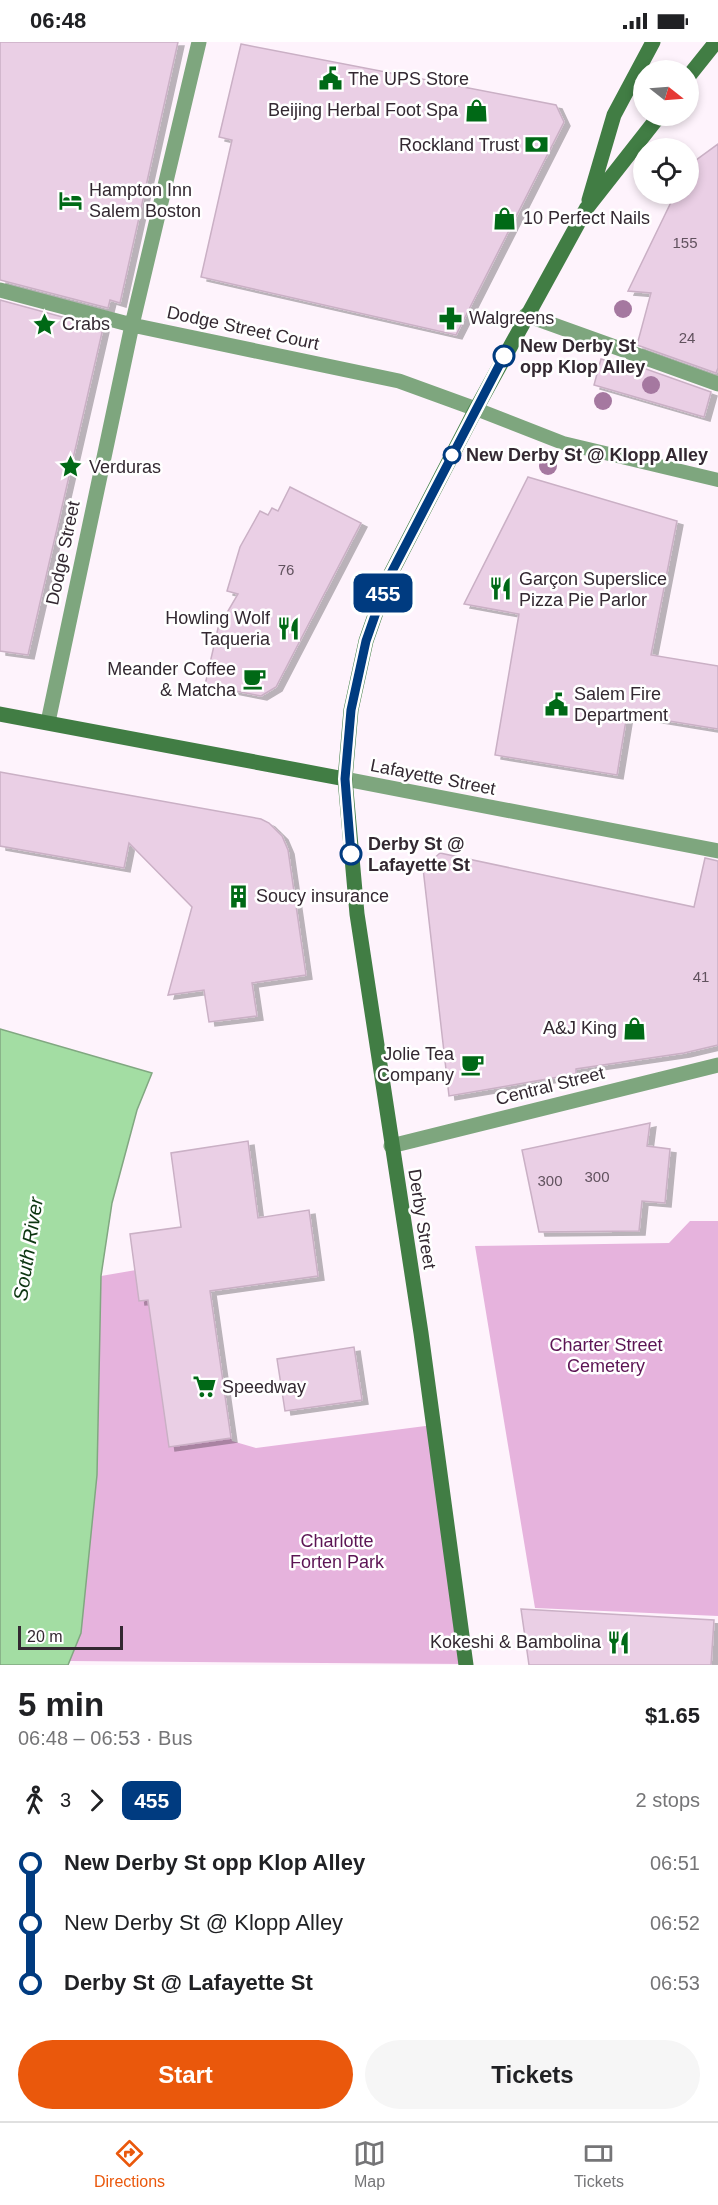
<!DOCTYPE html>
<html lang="en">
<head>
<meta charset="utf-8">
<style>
  body { margin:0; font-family:Arial,sans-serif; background:#f6f6f6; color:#202124; height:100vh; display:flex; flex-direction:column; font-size:22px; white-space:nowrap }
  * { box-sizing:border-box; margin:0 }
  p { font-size:20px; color:#757577 }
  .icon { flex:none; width:33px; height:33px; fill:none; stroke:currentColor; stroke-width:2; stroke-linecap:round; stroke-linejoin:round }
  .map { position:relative; height:1623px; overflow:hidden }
  .sheet { display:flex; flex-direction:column; background:#fff; flex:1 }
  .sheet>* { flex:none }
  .badge { padding:0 12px; border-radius:9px; font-size:21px; line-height:39px }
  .needle { width:39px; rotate:107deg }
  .fabs { position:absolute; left:633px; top:18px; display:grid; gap:12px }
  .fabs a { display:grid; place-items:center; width:66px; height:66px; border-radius:50%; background:#fff; box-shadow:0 3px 9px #0003; font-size:30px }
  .scale { position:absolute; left:18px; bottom:15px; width:105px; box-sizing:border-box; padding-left:6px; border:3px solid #332831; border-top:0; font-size:16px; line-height:21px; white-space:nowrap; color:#332831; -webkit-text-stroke:4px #fff; paint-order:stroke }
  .map>.badge { position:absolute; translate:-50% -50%; box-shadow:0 0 0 3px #fff }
  .legs { display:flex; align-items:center; gap:9px; height:66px; padding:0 18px; font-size:20px }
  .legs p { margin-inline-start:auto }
  .summary { display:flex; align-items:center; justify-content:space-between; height:102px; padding:0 18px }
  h1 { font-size:33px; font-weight:700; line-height:45px }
  .button { display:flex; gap:12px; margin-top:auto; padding:12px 18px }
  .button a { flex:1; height:69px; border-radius:36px; background:#ea580c; color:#fff; font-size:24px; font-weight:700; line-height:69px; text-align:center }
  .button a+a { background:#f6f6f6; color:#202124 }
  ul { padding:0 18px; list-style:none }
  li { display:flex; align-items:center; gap:21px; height:60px; font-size:22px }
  li i { display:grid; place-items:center; width:9px; height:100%; margin:0 8px; background:currentColor }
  li i::after { content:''; width:15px; height:15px; margin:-8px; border:4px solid; border-radius:50%; background:#fff }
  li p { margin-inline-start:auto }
  li:first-child i { background:linear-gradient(#0000 50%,currentColor 0) }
  li:last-child i { background:linear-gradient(currentColor 50%,#0000 0) }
  .status { display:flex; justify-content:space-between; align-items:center; height:42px; padding:0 30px; background:#fff; direction:ltr }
  .status svg { height:16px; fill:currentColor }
  .tabs { display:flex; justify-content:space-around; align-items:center; height:84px; border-top:2px solid #e0e0e0; background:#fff; font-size:16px; color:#757577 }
  .tabs a { display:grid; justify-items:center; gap:3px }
  .tabs .selected { color:#ea580c }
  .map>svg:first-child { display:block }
  .green { fill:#e6b3dd }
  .water { fill:#a3dda3; stroke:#81a781; stroke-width:1.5 }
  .building { fill:#eacfe5; stroke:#cab0c5; stroke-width:1.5; filter:url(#shadow) }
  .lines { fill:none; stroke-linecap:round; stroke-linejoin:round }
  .lane { stroke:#7ea67e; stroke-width:14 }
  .street { stroke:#7ea67e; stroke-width:15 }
  .secondary { stroke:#417d44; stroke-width:15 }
  .tree { fill:#a578a0 }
  .line-1-casing { stroke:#fff; stroke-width:14 }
  .line-1 { stroke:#003b80; stroke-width:9 }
  .stop-1-dot { fill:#fff; stroke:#003b80; stroke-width:3 }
  .labels { text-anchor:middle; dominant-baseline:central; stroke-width:5; stroke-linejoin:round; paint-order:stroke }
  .number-label { font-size:15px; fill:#61525e }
  .poi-label { font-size:18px; fill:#332831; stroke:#fff; text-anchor:start }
  .street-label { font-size:18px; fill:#332831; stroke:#fff }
  .stop-label { font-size:18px; font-weight:bold; fill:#332831; stroke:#fff; text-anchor:start }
  .park-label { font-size:18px; fill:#5c1454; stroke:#fff }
  .water-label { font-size:20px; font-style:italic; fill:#0d3611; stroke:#fff }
</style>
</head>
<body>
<div class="status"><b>06:48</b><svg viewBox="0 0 49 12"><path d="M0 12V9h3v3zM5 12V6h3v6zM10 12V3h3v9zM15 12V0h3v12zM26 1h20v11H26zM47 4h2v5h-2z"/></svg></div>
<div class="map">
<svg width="718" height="1623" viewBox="0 0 718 1623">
  <defs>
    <filter id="shadow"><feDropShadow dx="6" dy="4" stdDeviation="0" flood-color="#0004"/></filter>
  </defs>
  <rect width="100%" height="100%" fill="#fef3fc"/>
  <path class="green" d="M112,1161L101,1234L136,1228L140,1259L209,1249L216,1286L154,1295L169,1405L231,1396L232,1399L256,1406L433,1383L466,1622L70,1619L68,1623L0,1238Z
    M690,1179H718V1574L535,1566L475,1204L669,1201Z"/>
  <path class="water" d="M0,987L152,1031L137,1068L112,1161L101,1234L97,1433L81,1591L68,1623H0Z"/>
  <path class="building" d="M0,0H178L120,261L110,258L108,266L0,238Z
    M241,2L556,63L564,80L456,293L201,235L232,98L219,95Z
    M718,102V326L716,331L637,303L651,251L628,249L675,152H688V124Z
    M0,258L103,286L28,613L0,609Z
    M601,317L632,325V322L711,350L704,375L594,343Z
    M528,435L677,479L651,613L718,624V687L627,672L617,733L495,713L519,572L464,562Z
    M290,445L361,481L276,645L261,654L205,643L218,586L238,552L227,549L240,505L260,469L268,473L272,466L278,469Z
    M0,730L261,777L269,781L282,794L288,808L306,933L252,941L257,974L209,980L204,948L168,953L192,865L129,801L124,826L0,804Z
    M440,811L694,865L705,816L718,819V1003L684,1011L576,1027V1032L449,1054L423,826Z
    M650,1081L647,1104L670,1107L665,1161L642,1159L639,1189L539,1190L522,1108Z
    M248,1099L258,1176L309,1168L318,1234L210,1249L231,1396L169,1405L148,1258L139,1259L130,1192L181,1185L171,1111Z
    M354,1305L362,1358L285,1369L277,1317Z
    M521,1567L714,1578L711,1623H529Z"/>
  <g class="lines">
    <path class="lane" d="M476,367L563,401L718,438"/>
    <path class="street" d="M0,248L132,283L399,339L476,367
      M526,273L718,342
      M48,680L132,283L199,0
      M345,737L718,809
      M391,1104L718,1023"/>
    <path class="secondary" d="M688,35L716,0
      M589,158L614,73L653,0
      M0,672L345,737
      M466,1623L421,1291L357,872L345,737L351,668L366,599L387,539L476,367L586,167L659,74"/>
  </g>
  <g class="tree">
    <circle cx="623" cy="267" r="9"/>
    <circle cx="651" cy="343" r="9"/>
    <circle cx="603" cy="359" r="9"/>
    <circle cx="548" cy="424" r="9"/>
  </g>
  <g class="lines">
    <defs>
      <path id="line-1" d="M351,812L345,737L351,668L366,599L387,539L504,314"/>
    </defs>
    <use href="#line-1" class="line-1-casing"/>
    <use href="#line-1" class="line-1"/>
  </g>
  <defs>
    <symbol id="civic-bare" viewBox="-9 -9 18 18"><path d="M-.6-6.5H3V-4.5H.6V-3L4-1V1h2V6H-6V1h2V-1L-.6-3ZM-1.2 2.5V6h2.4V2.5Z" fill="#006916" stroke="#fff" stroke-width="2.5" paint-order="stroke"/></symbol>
    <symbol id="shop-bare" viewBox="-9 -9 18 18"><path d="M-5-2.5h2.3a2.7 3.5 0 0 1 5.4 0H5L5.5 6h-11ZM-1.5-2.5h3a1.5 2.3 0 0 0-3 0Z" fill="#006916" stroke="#fff" stroke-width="2.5" paint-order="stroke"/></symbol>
    <symbol id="bank-bare" viewBox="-9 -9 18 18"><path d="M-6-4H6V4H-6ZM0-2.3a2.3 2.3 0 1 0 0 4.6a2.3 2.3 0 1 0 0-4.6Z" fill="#006916" stroke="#fff" stroke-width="2.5" paint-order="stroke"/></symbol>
    <symbol id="hotel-bare" viewBox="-9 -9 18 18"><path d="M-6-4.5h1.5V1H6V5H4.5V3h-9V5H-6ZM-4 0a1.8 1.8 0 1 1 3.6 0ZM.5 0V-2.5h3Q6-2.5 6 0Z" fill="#006916" stroke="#fff" stroke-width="2.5" paint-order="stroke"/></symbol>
    <symbol id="pharmacy-bare" viewBox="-9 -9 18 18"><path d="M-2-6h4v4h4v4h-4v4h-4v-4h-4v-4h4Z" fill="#006916" stroke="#fff" stroke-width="2.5" paint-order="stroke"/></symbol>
    <symbol id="sight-bare" viewBox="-9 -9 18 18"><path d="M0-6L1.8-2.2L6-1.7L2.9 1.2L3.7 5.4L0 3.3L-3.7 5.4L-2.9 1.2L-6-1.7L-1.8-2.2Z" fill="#006916" stroke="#fff" stroke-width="2.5" paint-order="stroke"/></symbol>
    <symbol id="restaurant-bare" viewBox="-9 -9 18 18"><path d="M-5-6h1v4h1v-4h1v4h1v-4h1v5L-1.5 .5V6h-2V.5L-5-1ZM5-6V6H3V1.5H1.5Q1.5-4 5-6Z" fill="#006916" stroke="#fff" stroke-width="2.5" paint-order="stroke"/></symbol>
    <symbol id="cafe-bare" viewBox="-9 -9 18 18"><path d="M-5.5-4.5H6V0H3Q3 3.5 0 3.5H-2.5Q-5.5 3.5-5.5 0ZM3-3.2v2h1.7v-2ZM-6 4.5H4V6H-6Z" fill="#006916" stroke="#fff" stroke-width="2.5" paint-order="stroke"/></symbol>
    <symbol id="building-bare" viewBox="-9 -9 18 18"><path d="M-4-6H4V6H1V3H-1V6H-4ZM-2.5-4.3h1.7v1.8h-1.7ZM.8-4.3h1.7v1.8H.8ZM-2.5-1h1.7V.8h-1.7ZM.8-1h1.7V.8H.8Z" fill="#006916" stroke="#fff" stroke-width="2.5" paint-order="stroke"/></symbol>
    <symbol id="supermarket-bare" viewBox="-9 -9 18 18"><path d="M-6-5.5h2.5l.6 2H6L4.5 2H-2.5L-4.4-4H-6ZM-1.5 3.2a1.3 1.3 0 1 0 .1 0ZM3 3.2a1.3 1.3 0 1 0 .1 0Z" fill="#006916" stroke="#fff" stroke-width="2.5" paint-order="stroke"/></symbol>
  </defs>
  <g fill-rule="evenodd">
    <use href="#civic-bare" x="314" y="20" width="33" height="33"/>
    <use href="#shop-bare" x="460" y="52" width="33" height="33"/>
    <use href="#bank-bare" x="520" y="86" width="33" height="33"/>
    <use href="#hotel-bare" x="54" y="142" width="33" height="33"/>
    <use href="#shop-bare" x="488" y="160" width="33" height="33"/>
    <use href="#pharmacy-bare" x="434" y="260" width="33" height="33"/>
    <use href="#sight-bare" x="28" y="266" width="33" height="33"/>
    <use href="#sight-bare" x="54" y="408" width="33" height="33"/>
    <use href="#restaurant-bare" x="484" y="530" width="33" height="33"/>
    <use href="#restaurant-bare" x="272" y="570" width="33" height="33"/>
    <use href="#cafe-bare" x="238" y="620" width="33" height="33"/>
    <use href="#civic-bare" x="540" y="646" width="33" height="33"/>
    <use href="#building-bare" x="222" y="838" width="33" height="33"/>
    <use href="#shop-bare" x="618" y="970" width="33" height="33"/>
    <use href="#cafe-bare" x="456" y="1006" width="33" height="33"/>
    <use href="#supermarket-bare" x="188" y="1328" width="33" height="33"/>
    <use href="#restaurant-bare" x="602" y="1584" width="33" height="33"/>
  </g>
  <g class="stop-1-dot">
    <circle cx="504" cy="314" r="10"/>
    <circle cx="452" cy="413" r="8"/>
    <circle cx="351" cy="812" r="10"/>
  </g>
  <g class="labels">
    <g class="number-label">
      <text x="685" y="200">155</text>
      <text x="687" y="295">24</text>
      <text x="286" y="527">76</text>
      <text x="701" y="934">41</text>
      <text x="597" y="1134">300</text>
      <text x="550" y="1138">300</text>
    </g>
    <g class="poi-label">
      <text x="348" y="37">The UPS Store</text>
      <text x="458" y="68" text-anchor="end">Beijing Herbal Foot Spa</text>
      <text x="519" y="103" text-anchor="end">Rockland Trust</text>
      <text x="89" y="148">Hampton Inn<tspan x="89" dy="21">Salem Boston</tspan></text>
      <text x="523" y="176">10 Perfect Nails</text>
      <text x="469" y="276">Walgreens</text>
      <text x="62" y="282">Crabs</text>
      <text x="89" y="425">Verduras</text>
      <text x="519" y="537">Garçon Superslice<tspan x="519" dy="21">Pizza Pie Parlor</tspan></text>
      <text x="270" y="576" text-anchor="end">Howling Wolf<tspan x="270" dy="21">Taqueria</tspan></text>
      <text x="236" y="627" text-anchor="end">Meander Coffee<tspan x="236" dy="21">&amp; Matcha</tspan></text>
      <text x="574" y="652">Salem Fire<tspan x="574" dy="21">Department</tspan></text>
      <text x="256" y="854">Soucy insurance</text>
      <text x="617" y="986" text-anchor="end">A&amp;J King</text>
      <text x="454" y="1012" text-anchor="end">Jolie Tea<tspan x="454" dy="21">Company</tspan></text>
      <text x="222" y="1345">Speedway</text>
      <text x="601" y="1600" text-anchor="end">Kokeshi &amp; Bambolina</text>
    </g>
    <g class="street-label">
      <text transform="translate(243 286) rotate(12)">Dodge Street Court</text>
      <text transform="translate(63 511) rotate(-78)">Dodge Street</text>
      <text transform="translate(433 735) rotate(11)">Lafayette Street</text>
      <text transform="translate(550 1044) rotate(-14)">Central Street</text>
      <text transform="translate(422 1177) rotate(81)">Derby Street</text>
    </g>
    <g class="stop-label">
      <text x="520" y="304">New Derby St<tspan x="520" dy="21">opp Klop Alley</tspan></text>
      <text x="466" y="413">New Derby St @ Klopp Alley</text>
      <text x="368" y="802">Derby St @<tspan x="368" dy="21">Lafayette St</tspan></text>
    </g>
    <g class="park-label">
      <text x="606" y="1303">Charter Street<tspan x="606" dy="21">Cemetery</tspan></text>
      <text x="337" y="1499">Charlotte<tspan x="337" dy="21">Forten Park</tspan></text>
    </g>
    <g class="water-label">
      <text transform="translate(28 1207) rotate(-81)">South River</text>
    </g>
  </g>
</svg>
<div class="fabs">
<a><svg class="needle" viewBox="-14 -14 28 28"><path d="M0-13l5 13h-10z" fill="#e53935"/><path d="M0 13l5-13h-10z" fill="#757577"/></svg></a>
<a><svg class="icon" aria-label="locate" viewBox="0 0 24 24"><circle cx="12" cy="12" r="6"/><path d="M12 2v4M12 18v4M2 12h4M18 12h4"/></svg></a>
</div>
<div class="scale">20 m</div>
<b class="badge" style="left:383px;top:551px;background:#003b80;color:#fff">455</b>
</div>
<section class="sheet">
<div class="summary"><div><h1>5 min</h1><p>06:48 – 06:53 · Bus</p></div><b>$1.65</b></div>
<div class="legs"><svg class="icon" aria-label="walk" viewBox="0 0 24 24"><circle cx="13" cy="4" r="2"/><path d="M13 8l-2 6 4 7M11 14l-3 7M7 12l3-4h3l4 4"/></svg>3<svg class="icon" aria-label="forward" viewBox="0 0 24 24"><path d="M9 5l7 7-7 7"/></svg><b class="badge" style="background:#003b80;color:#fff">455</b><p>2 stops</p></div>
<ul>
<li><i style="color:#003b80"></i><b>New Derby St opp Klop Alley</b><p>06:51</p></li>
<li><i style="color:#003b80"></i><span>New Derby St @ Klopp Alley</span><p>06:52</p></li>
<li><i style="color:#003b80"></i><b>Derby St @ Lafayette St</b><p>06:53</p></li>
</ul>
<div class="button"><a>Start</a><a>Tickets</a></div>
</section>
<nav class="tabs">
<a class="selected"><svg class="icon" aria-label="directions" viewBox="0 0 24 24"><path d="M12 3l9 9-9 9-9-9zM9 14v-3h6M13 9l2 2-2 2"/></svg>Directions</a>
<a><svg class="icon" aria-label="map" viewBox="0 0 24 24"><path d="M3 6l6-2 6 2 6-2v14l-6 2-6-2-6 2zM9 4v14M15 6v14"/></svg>Map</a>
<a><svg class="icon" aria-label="tickets" viewBox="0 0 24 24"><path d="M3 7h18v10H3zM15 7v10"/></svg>Tickets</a>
</nav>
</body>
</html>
